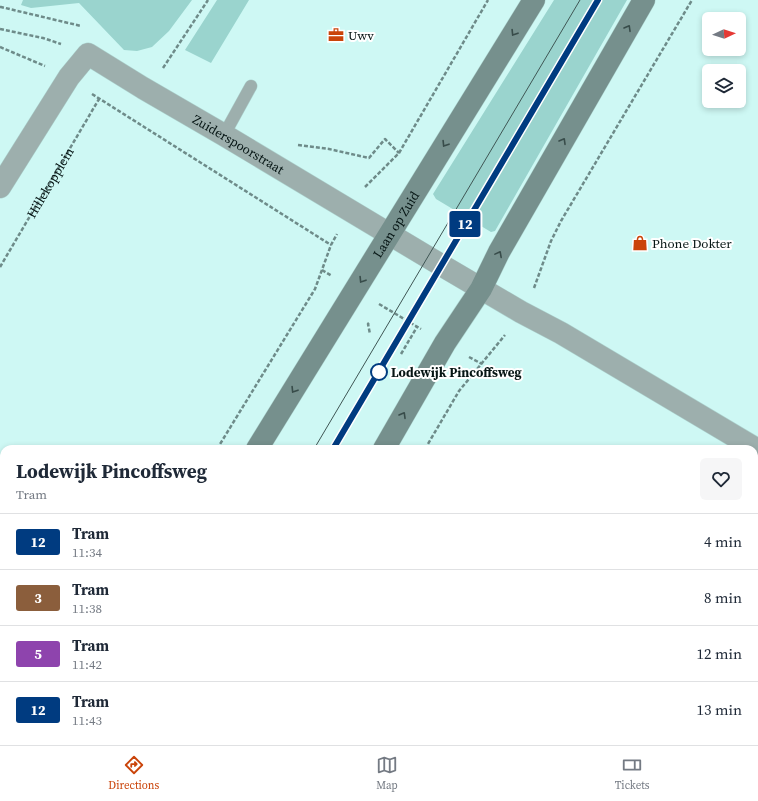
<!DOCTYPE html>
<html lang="en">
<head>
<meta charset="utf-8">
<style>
  body { margin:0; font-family:"Source Serif 4",serif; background:#f6f6f7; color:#1f2937; height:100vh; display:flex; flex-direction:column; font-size:15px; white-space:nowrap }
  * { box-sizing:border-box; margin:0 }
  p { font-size:13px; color:#747a83 }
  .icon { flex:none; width:22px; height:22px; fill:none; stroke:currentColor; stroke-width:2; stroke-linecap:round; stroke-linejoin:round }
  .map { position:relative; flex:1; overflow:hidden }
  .sheet { position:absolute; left:0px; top:445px; width:758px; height:300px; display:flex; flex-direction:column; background:#fff; border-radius:12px 12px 0 0; box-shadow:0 2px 6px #0003 }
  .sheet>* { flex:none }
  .badge { padding:0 8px; border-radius:3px; font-size:14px; line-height:26px }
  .needle { width:26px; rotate:86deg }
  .controls { position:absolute; left:702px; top:12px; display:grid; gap:8px }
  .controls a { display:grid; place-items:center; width:44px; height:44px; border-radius:6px; background:#fff; box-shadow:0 2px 6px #0003; font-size:20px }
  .map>.badge { position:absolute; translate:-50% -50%; box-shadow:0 0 0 2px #fff }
  .round { display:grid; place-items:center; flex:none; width:42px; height:42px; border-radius:6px; background:#f6f6f7 }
  .head { display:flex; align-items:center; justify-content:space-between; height:68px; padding:0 16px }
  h1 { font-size:19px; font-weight:700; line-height:30px }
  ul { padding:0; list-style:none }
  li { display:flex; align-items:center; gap:12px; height:56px; padding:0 16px; border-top:1px solid #e0e1e3 }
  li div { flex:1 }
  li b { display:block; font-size:15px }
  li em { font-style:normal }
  li .badge { min-width:44px; font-weight:700; text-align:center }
  .dock { display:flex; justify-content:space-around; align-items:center; height:56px; border-top:1px solid #e0e1e3; background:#fff; font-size:11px; color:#747a83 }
  .dock a { display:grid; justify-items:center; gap:2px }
  .dock .selected { color:#ca440a }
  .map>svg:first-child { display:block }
  .green { fill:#9ad4ce }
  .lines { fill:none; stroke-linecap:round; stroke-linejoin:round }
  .service-casing { stroke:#aed4d0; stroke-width:13 }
  .minor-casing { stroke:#aed4d0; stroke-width:23 }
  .secondary-casing { stroke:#aed4d0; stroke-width:23 }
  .path { stroke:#6e8b89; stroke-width:2.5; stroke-dasharray:4 2; stroke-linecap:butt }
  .service { stroke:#9dafad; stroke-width:12 }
  .minor { stroke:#9dafad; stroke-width:22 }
  .secondary { stroke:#76908d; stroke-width:22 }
  .tram { stroke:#3f5654; stroke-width:1 }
  .oneway { stroke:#384c4a }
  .line-casing { stroke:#fff; stroke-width:9 }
  .line { stroke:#003b80; stroke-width:6 }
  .stop-dot { fill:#fff; stroke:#003b80; stroke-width:2 }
  .labels { text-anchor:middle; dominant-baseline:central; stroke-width:4; stroke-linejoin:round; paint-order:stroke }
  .poi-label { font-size:13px; fill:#061514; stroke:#fff; text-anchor:start }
  .street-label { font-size:13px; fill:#061514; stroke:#fff }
  .stop-label { font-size:13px; font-weight:bold; fill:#061514; stroke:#fff; text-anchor:start }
</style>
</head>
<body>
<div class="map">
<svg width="758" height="745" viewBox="0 0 758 745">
  <rect width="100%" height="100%" fill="#cef8f4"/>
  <path class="green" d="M23,0H192L169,31L152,47L137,51L124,50L79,3L31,8L21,5Z
    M217,0H249L211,63L185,50Z
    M554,0H627L495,231L491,232L436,199L433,194Z
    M122,741H191L189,745H119Z"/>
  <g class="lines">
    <defs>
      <path id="service" d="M224,135L251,86"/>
      <g id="minor">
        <path id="s2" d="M0,187L69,77L88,54L143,88L224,135L441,265L521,312L561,333L758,450"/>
        <path d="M446,741L453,745"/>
      </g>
      <g id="secondary">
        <path id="s3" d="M257,449L534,0"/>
        <path d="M384,449L445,343L481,289L499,252L644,0"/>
        <path d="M81,745L83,741"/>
        <path d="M205,745L208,741"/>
      </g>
    </defs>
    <use href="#service" class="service-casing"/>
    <use href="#minor" class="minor-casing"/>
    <use href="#secondary" class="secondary-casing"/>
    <g class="path">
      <path d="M0,7H1L81,26"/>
      <path d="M0,29L43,38L61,44"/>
      <path d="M0,47L45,66"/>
      <path d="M163,68L208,0"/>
      <path d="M92,94L331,245"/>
      <path d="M298,145L329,149L369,158L385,139L399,153"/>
      <path d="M365,187L399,153L488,0"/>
      <path id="s1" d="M0,267L99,99"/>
      <path d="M322,270L332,276"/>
      <path d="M534,288L551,241L561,221L692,0"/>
      <path d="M379,304L421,329"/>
      <path d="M369,323L368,324L370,334"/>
      <path d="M401,354L417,327"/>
      <path d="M469,357L482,364"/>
      <path d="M217,449L315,289L331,245L337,234"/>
      <path d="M425,449L459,391L505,335"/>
      <path d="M0,500L4,503"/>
      <path d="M42,745L44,741"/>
      <path d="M252,745L254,741"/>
    </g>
    <use href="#service" class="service"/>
    <use href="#minor" class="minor"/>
    <use href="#secondary" class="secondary"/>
    <path class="tram" d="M314,449L580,0
      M333,449L598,0
      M140,745L142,741
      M158,745L161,741"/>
  </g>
  <defs><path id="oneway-chevron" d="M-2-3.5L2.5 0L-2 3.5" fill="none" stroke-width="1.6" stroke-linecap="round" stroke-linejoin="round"/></defs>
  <g class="oneway">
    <use href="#oneway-chevron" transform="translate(628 28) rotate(-60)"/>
    <use href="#oneway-chevron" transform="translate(514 33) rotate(122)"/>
    <use href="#oneway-chevron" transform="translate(563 141) rotate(-60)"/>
    <use href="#oneway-chevron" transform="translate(445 144) rotate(122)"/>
    <use href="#oneway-chevron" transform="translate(499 254) rotate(-62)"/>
    <use href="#oneway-chevron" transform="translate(362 280) rotate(122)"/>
    <use href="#oneway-chevron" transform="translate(294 390) rotate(122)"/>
    <use href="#oneway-chevron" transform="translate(403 415) rotate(-60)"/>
  </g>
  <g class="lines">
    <defs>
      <path id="line" d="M333,449L598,0"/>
    </defs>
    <use href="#line" class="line-casing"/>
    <use href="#line" class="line"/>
  </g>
  <defs>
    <symbol id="office-bare" viewBox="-9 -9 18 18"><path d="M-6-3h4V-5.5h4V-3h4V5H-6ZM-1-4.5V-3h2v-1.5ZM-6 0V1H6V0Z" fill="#ca440a" stroke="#fff" stroke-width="2.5" paint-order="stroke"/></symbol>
    <symbol id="shop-bare" viewBox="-9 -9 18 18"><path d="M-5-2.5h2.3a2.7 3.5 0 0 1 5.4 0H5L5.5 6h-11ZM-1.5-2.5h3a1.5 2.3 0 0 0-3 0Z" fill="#ca440a" stroke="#fff" stroke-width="2.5" paint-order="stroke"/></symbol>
  </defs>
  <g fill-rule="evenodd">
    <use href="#office-bare" x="325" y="24" width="22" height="22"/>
    <use href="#shop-bare" x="629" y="232" width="22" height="22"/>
  </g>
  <circle class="stop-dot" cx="379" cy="372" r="8"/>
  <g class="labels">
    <g class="poi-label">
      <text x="348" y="35">Uwv</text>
      <text x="652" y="243">Phone Dokter</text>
    </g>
    <g class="street-label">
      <text stroke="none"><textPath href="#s2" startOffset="335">Zuiderspoorstraat</textPath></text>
      <text stroke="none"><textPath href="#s1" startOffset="98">Hillekopplein</textPath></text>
      <text stroke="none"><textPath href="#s3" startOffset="264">Laan op Zuid</textPath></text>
    </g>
    <g class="stop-label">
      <text x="391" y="372">Lodewijk Pincoffsweg</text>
    </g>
  </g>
</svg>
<div class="controls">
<a><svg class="needle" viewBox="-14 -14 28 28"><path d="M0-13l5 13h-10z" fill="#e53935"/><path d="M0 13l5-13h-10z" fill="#747a83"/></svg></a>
<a><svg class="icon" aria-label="layers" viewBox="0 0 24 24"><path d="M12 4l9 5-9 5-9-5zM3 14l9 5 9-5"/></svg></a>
</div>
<b class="badge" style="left:465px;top:224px;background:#003b80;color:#fff">12</b>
<section class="sheet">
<div class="head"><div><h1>Lodewijk Pincoffsweg</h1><p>Tram</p></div><a class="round"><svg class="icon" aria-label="heart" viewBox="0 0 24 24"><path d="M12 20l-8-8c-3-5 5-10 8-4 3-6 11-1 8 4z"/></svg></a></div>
<ul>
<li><span class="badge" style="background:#003b80;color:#fff">12</span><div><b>Tram</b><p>11:34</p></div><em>4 min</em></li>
<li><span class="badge" style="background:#8b5e3c;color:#fff">3</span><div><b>Tram</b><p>11:38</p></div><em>8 min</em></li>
<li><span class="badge" style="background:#8e44ad;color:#fff">5</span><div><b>Tram</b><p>11:42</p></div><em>12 min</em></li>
<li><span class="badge" style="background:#003b80;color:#fff">12</span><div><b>Tram</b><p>11:43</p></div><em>13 min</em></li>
</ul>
</section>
</div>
<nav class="dock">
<a class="selected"><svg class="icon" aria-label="directions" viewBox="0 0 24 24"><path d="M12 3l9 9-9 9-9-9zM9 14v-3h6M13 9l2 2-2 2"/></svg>Directions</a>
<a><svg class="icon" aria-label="map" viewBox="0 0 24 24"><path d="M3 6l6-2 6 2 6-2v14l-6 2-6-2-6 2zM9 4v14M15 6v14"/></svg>Map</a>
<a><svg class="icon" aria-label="tickets" viewBox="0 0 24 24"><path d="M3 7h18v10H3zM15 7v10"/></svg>Tickets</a>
</nav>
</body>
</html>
